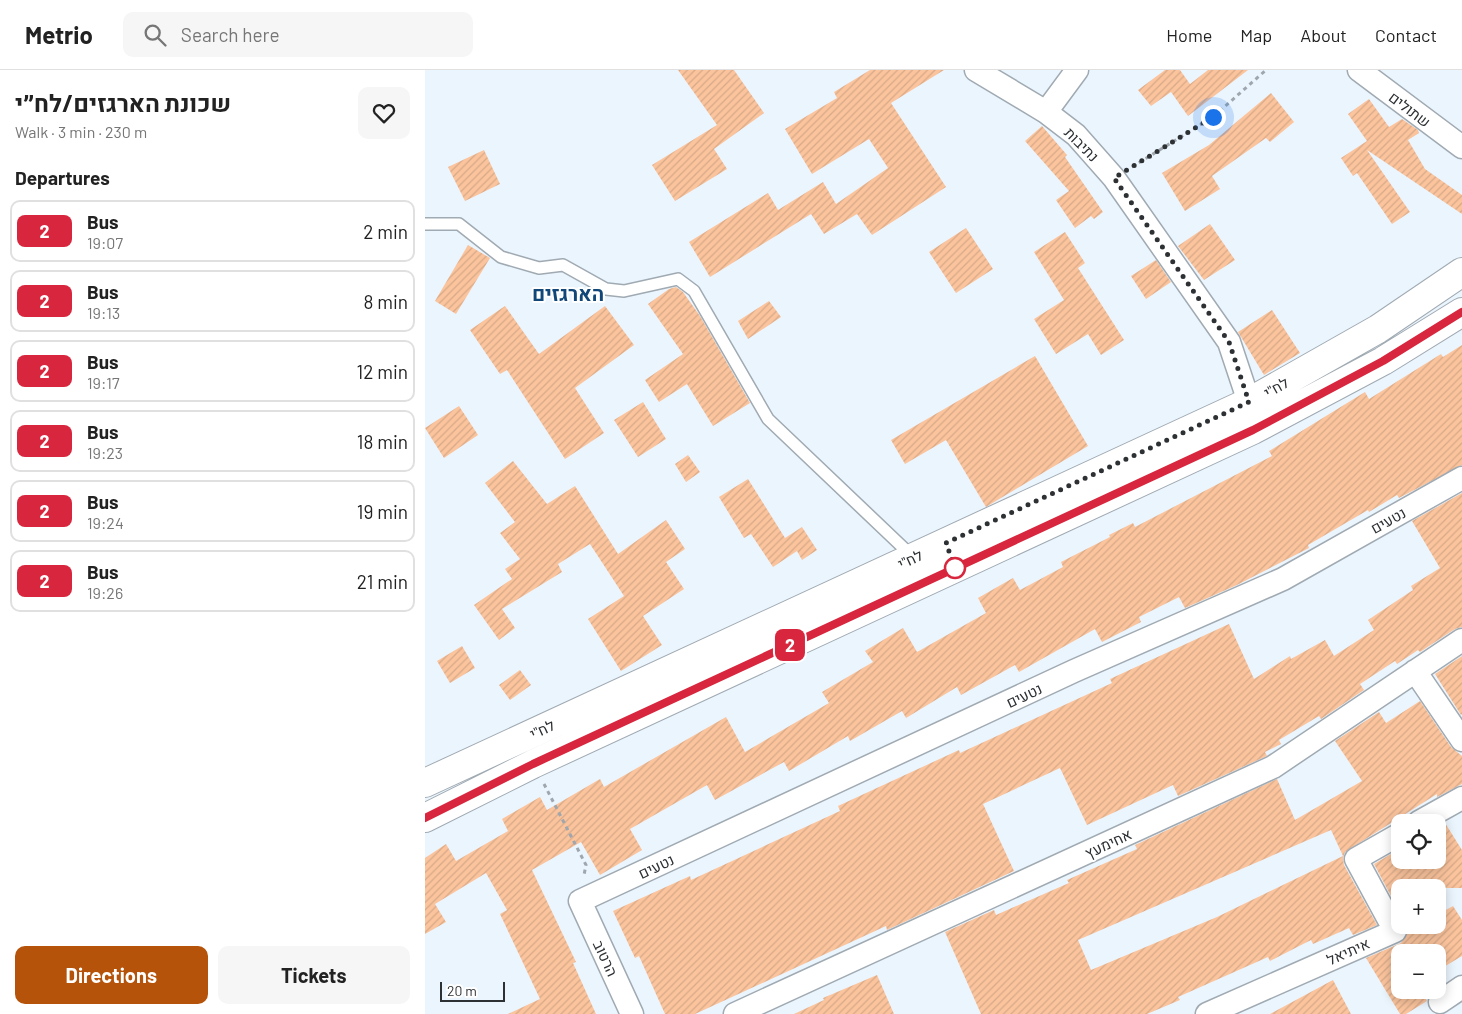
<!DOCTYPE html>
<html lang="en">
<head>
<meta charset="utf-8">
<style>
  body { margin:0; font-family:Barlow,Heebo,sans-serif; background:#f6f6f6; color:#222; height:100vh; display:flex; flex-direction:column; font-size:19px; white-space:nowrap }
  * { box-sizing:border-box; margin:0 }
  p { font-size:16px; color:#767676 }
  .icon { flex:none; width:28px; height:28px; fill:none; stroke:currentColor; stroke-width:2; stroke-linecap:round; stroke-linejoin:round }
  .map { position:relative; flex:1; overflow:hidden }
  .drawer { display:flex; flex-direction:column; background:#fff; width:425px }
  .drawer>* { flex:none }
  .badge { padding:0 10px; border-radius:8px; font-size:18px; line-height:32px }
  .fabs { position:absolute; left:966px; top:744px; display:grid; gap:10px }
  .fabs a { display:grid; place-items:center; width:55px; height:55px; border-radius:10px; background:#fff; box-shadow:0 2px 12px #0003; font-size:25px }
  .scale { position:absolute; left:15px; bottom:12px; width:65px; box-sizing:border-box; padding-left:5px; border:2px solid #2d3134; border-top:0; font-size:14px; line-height:18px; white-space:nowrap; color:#2d3134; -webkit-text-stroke:4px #fff; paint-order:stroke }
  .you { position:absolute; width:25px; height:25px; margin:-12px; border:4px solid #fff; border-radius:50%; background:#1a73e8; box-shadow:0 0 0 8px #1a73e833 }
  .map>.badge { position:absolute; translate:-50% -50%; box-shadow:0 0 0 2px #fff }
  h2 { padding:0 15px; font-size:19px; line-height:45px }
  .round { display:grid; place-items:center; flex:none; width:52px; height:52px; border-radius:10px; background:#f6f6f6 }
  .head { display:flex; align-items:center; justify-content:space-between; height:85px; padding:0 15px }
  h1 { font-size:24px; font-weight:700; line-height:38px }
  .cta { display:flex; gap:10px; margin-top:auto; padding:10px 15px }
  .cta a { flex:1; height:58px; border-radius:10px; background:#b45309; color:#fff; font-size:20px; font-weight:700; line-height:58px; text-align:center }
  .cta a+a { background:#f6f6f6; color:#222 }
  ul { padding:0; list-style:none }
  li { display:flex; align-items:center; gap:15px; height:62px; margin:0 10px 8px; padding:0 5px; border:2px solid #e0e0e0; border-radius:10px }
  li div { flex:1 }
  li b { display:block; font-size:19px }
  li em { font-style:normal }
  li .badge { min-width:55px; font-weight:700; text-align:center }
  header { display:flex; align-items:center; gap:30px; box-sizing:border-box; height:70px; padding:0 25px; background:#fff; border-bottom:1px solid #e0e0e0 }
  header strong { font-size:24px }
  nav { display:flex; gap:28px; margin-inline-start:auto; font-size:18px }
  .search { width:350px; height:45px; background:#f6f6f6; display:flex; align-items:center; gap:12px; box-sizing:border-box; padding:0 18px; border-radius:10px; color:#767676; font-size:19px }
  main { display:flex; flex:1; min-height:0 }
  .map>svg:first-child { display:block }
  .building { fill:url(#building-hatch); fill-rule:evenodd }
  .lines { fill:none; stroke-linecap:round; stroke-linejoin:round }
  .service-casing { stroke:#a0aab2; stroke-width:14 }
  .minor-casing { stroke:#a0aab2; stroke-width:25 }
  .primary-casing { stroke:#a0aab2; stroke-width:30 }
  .path { stroke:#9fa6ad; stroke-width:3; stroke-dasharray:4 4; stroke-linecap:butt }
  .service { stroke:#fff; stroke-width:11 }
  .minor { stroke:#fff; stroke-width:22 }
  .primary { stroke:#fff; stroke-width:28 }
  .line-casing { stroke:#fff; stroke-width:11 }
  .line { stroke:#d7263d; stroke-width:8 }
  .walk { stroke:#2d3134; stroke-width:5; stroke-dasharray:0 9 }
  .stop-dot { fill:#fff; stroke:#d7263d; stroke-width:2.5 }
  .labels { text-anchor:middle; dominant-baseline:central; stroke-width:4; stroke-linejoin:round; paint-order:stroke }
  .street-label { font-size:15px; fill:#2d3134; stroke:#fff }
  .district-label { font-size:20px; font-weight:bold; fill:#104778; stroke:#fff }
</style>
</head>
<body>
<header>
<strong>Metrio</strong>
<div class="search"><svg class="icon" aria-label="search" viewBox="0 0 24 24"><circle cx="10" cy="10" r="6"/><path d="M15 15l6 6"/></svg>Search here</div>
<nav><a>Home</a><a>Map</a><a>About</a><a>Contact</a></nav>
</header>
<main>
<section class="drawer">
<div class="head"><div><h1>שכונת הארגזים/לח״י</h1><p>Walk · 3 min · 230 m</p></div><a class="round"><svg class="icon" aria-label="heart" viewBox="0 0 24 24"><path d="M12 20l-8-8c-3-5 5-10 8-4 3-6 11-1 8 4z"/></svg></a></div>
<h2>Departures</h2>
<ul>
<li><span class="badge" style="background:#d7263d;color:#fff">2</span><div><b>Bus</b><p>19:07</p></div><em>2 min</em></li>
<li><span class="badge" style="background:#d7263d;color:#fff">2</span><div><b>Bus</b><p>19:13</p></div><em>8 min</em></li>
<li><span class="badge" style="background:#d7263d;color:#fff">2</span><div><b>Bus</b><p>19:17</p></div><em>12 min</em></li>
<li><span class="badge" style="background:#d7263d;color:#fff">2</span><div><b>Bus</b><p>19:23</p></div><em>18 min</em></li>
<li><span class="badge" style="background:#d7263d;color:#fff">2</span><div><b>Bus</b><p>19:24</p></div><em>19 min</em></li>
<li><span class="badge" style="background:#d7263d;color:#fff">2</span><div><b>Bus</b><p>19:26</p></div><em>21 min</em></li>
</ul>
<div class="cta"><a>Directions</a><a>Tickets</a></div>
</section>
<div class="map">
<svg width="1037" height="944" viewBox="0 0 1037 944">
  <defs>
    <pattern id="building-hatch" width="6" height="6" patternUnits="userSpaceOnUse" patternTransform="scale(1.25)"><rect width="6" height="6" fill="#fbc49d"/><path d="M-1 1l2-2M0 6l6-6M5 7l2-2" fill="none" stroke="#d7a988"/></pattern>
  </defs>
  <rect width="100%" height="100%" fill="#ebf5fe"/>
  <path class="building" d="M253,0H309L339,43L289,79L302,99L250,131L227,95L292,55Z
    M445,0H519L466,33L521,117L447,165L432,144L399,164L386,144L285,207L264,172L343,123L353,140L398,112L411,134L463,98L444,69L387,104L360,59L412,28L409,22Z
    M740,0H755L765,14L783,0H823L763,46L746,22L726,36L713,20Z
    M846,23L869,52L845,72L841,68L787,106L795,119L760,141L737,103L784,75Z
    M944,29L964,57L977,49L993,60L994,63L983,70L1000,99L1037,125V144L942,80L985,142L967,154L932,103L928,106L916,88L942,71L923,44Z
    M617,56L642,85L640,87L678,142L669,149L666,146L650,158L631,130L644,121L600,71Z
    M59,80L75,114L40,131L23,97Z
    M785,154L810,190L779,210L753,176Z
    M541,158L568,199L531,223L504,182Z
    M640,162L660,193L653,198L699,270L676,285L663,264L631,284L609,249L639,230L609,182Z
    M43,175L65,188L31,244L10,231Z
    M731,190L746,212L721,229L706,206Z
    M251,217L258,222L275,246L325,333L288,356L262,314L234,332L220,310L258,284L223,234L244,219Z
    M344,231L356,247L323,269L313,251Z
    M80,236L114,284L180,236L209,275L150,318L179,363L140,389L82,300L75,304L45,260Z
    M847,240L875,283L839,305L813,262Z
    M1037,275V395L974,428L972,425L944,442L943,440L883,475L884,478L812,515L760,538L754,527L714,547L716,552L677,572L670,559L594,602L590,595L536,625L532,617L481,648L477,641L425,671L423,666L364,701L359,692L290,730L282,715L205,759L217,780L175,805L156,772L107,800L151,892L148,893L171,944H83L115,929L75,844L82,840L61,803L10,834L21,852L0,864V788L21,774L31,791L83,761L77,749L115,727L122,740L175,709L179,717L301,647L320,682L404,633L397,622L448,592L440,581L478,558L492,582L561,543L553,528L588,508L595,520L638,497L636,492L685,467L684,465L708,453L710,457L847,386L844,381L940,322L944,329L1016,284L1018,287Z
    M610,286L663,376L561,437L521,370L480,394L466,370Z
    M218,332L241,369L213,387L189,350Z
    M34,336L53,365L19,388L0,358Z
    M263,385L275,402L261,412L250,394Z
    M88,391L122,434L150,416L193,484L241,450L260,479L241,492L259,519L218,546L237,575L196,601L163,549L199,526L165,474L133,494L137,502L77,539L90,558L74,570L49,535L87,509L80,499L95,489L75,463L90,452L60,413Z
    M323,409L360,468L377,457L392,480L377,490L372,481L348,497L326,464L319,468L294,427Z
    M1037,423V557L1030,559L995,582L993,580L972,594L970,591L935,614L939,620L896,649L894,646L854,670L856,674L840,682L842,686L753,726L748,715L662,755L635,698L558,734L589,801L462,860L461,856L270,944H240L214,886L210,888L188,841L265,806L266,810L415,741L413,736L534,680L535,683L687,613L685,609L804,554L829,609L865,586L866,589L900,570L909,586L949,560L943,550L988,520L986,516L1015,498L987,451Z
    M37,576L50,598L25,613L12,591Z
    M1037,586V644L1036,645L1010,604Z
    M95,600L106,615L85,630L74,615Z
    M995,631L1026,677L1037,686V714L1012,727V724L920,782L918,788L919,795L952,855L928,865L924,858L888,874L886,870L845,891L843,887L753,927L755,930L722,944H556L520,862L569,840L571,845L644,813L642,810L712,779L710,775L852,709L870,750L937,711L910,671L954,642L961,653ZM906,760L918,786L792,847L666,900L653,870Z
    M1020,753L1037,780V818H975V843L949,794L971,781L975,790H1012V757Z
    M1028,836L1037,850V886L1012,901V882H975V920H996L1002,931L981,944H975L941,888L976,873L983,862L982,855H1012V845Z
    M452,905L469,944H369L399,930L398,928Z
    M908,910L926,944H845Z"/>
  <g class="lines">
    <defs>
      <path id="service" d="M0,154H34L76,187L114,198L138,195L181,219L199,221L253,209L269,221L343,349L488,487"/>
      <path id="minor" d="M551,0L621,42L651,65L689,108L804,272L824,332
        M934,0L1037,77
        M621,42L652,0
        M990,601L1037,670
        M994,752L1037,728
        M1015,932L1037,917
        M207,944L155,831L649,601L858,509L1037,408
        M310,944L848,697L1037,570
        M782,944L970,861L931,789L975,764"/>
      <path id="primary" d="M0,713L824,332L953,259L1037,202
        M0,748L108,694L828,360L958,291L1037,242"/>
    </defs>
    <use href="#service" class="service-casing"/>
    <use href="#minor" class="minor-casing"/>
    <use href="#primary" class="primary-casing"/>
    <path class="path" d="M707,97L788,47L841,0
      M119,714L161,795L159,805"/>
    <use href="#service" class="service"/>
    <use href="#minor" class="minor"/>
    <use href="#primary" class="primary"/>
  </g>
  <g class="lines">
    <defs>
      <path id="line" d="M0,748L108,694L828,360L958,291L1037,242"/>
    </defs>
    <use href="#line" class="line-casing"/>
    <use href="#line" class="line"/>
    <path class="walk" d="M530,498L521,473L824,332L804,272L689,108L788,47"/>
  </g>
  <circle class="stop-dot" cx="530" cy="498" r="10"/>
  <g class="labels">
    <g class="street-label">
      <text transform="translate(985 39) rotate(37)">שתולים</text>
      <text transform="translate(657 74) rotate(45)">נתיבות</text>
      <text transform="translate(851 317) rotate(-29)">לח"י</text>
      <text transform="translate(963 450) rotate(-29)">נטעים</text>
      <text transform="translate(485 489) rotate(-25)">לח"י</text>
      <text transform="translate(599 625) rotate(-25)">נטעים</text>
      <text transform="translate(117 659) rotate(-25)">לח"י</text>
      <text transform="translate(683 773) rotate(-25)">אחימעץ</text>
      <text transform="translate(231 796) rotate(-25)">נטעים</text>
      <text transform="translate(923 881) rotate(-24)">איתיאל</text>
      <text transform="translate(181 888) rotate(65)">הרטוב</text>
    </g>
    <g class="district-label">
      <text x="143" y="223">הארגזים</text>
    </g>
  </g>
</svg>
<div class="fabs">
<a><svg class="icon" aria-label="locate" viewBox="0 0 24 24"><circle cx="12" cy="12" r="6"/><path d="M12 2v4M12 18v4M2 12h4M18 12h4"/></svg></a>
<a>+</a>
<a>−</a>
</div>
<div class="scale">20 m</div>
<div class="you" style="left:788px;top:47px"></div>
<b class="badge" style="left:365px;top:575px;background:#d7263d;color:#fff">2</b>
</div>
</main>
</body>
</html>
